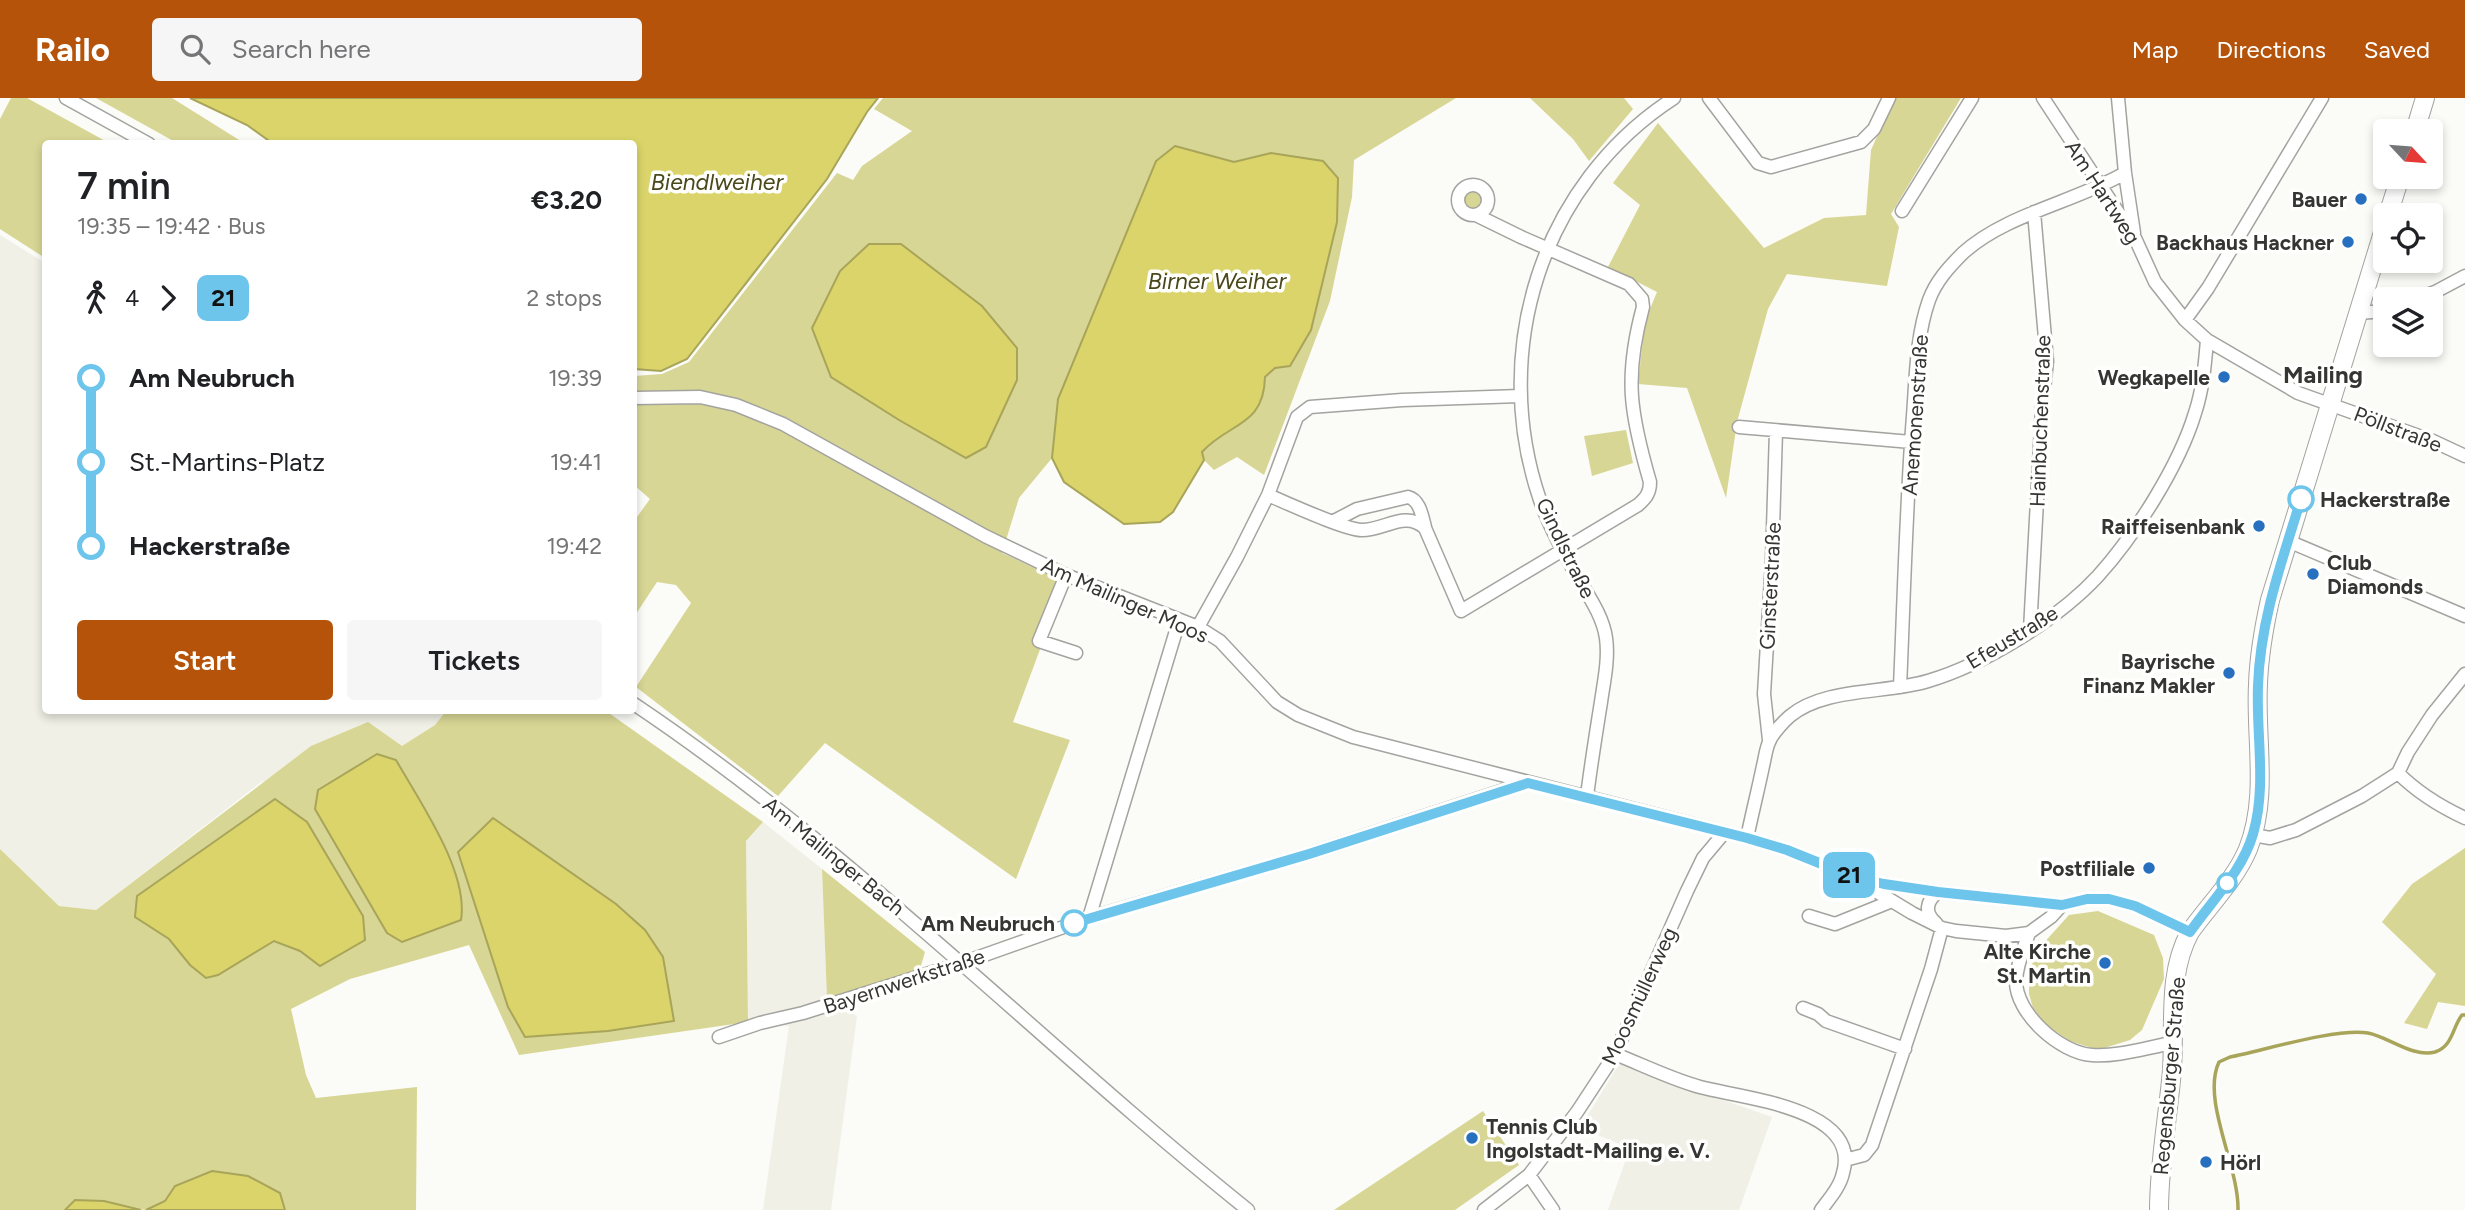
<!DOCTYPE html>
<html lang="en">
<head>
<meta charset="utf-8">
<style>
  body { margin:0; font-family:Figtree,sans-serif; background:#f6f6f6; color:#202124; height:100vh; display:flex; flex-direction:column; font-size:26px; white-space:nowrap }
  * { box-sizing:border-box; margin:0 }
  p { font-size:23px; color:#757577 }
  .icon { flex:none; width:38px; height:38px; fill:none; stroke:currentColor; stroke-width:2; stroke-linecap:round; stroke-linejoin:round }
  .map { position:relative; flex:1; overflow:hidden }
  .drawer { position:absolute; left:42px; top:42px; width:595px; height:574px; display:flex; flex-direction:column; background:#fff; border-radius:7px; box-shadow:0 4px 10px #0003 }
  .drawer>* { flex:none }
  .badge { padding:0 14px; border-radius:10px; font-size:24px; line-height:46px }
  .needle { width:46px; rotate:116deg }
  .buttons { position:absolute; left:2373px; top:21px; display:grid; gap:14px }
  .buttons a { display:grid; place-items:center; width:70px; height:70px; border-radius:7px; background:#fff; box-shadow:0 4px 10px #0003; font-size:35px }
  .map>.badge { position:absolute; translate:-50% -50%; box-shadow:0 0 0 4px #fff }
  .legs { display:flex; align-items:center; gap:10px; height:77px; padding:0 35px; font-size:23px }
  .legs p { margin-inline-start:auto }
  .headline { display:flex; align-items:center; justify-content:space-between; height:119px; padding:0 35px }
  h1 { font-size:38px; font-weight:600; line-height:52px }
  .action { display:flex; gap:14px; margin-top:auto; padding:14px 35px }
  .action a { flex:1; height:80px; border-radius:7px; background:#b45309; color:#fff; font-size:28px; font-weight:600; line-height:80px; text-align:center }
  .action a+a { background:#f6f6f6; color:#202124 }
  ul { padding:0 35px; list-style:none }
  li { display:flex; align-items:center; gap:24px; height:84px; font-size:26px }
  li i { display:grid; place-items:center; width:10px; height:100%; margin:0 9px; background:currentColor }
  li i::after { content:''; width:18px; height:18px; margin:-9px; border:5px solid; border-radius:50%; background:#fff }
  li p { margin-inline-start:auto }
  li:first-child i { background:linear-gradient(#0000 50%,currentColor 0) }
  li:last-child i { background:linear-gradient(currentColor 50%,#0000 0) }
  header { display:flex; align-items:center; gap:42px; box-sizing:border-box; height:98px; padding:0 35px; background:#b45309; color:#fff }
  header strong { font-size:33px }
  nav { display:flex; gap:38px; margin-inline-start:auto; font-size:24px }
  .search { width:490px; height:63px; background:#f6f6f6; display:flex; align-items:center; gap:18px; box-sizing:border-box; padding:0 24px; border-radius:7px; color:#757577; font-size:26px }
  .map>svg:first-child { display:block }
  .built { fill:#f0f0e6 }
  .green { fill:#d8d694; fill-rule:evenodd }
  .water { fill:#dad46a; stroke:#a8a45a; stroke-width:2 }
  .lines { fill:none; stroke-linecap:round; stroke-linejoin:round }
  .stream { stroke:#a8a45a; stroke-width:3.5 }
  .street-casing { stroke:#a3a3a0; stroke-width:15 }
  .secondary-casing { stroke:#a3a3a0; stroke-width:20 }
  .street { stroke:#fff; stroke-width:12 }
  .secondary { stroke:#fff; stroke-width:18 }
  .line-1-casing { stroke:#fff; stroke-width:16 }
  .line-1 { stroke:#6ec5eb; stroke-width:10 }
  .poi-dot { fill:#2770c0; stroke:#fffffe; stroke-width:2.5 }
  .stop-1-dot { fill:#fff; stroke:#6ec5eb; stroke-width:3.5 }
  .labels { text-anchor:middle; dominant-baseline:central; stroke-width:7; stroke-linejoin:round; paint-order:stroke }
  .street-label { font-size:21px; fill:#353534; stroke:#fffffe }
  .poi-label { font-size:21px; font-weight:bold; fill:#353534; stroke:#fffffe; text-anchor:end }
  .stop-label { font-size:21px; font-weight:bold; fill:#353534; stroke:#fffffe; text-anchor:start }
  .water-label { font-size:23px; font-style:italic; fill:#4a471b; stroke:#fffffe }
  .quarter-label { font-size:24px; font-weight:bold; fill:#353534; stroke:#fffffe }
</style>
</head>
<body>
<header>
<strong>Railo</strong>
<div class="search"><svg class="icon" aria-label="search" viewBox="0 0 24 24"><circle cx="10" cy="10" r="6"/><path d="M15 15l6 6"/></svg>Search here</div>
<nav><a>Map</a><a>Directions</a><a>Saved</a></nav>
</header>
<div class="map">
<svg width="2465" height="1112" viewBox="0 0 2465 1112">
  <rect width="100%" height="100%" fill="#fbfbf7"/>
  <path class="built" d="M0,137L45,165L46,612L446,613L435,627L402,649L261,684L96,812L59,808L0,751Z
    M763,724L822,771L827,901L857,918L831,1112H763L789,928L748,924L746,743Z
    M1619,966L1772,1019L1739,1112H1608L1630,1050L1580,1030Z"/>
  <path class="green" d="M11,0H27L109,45L46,46L45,160L0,131V21Z
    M96,0H172L244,45H177Z
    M883,0H1456L1354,62L1352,99L1330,203L1264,377L1237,359L1214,372L1204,362L1202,355C1228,325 1265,329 1265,280L1275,270L1271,55L1234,64L1175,48L1156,63L1058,301L1052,360L1019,400L1002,455L1065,484L1013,624L1070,642L1016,781L825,645L778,698L636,589L691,505L676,487L657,484L634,519V423L650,401L634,387V278L662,276L689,264L837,75L853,82L862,68L912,33L874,11ZM869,146H901L982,208L1017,250L966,360L899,322L831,279L840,173Z
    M1530,0H1624L1633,11L1589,63L1573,41Z
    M1894,0H1961L1891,116L1899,129L1887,188L1787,176L1768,211L1737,324L1726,400L1687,290L1638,286L1645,223L1657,194L1608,169L1640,107L1613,85L1658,25L1764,150L1824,120L1866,117L1871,52Z
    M1460 102a13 13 0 1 1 26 0a13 13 0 1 1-26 0Z
    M1626,332L1633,365L1592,378L1584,338Z
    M446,613H606L763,724L746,743L748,924L519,957L469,847L350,881L291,911L306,977L316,1000L417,989L416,1112H285L280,1095L248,1078L175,1088L165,1103L146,1112L76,1102L65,1112H0V751L59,808L96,812L311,648L368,624L402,648L435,627ZM493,721L616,806L645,832L482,825L459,754ZM169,841L365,842L320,868L300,853L274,843L218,877L206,880L190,867Z
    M2465,750V908L2438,904L2427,931L2404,925L2436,876L2382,824L2412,786Z
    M822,771L925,854L920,871L827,901Z
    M2098,813L2154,837L2163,860L2164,881L2142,932L2130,942L2098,952L2070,943L2046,927L2033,910L2029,896V874L2035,859L2041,848L2069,817Z
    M1483,1013L1519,1067L1455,1112H1334Z"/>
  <path class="water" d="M190,0H878L867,14L827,81L687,261L661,273L634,271V46L272,45L247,27Z
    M1175,48L1234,64L1271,55L1323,63L1338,80L1337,124L1311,232L1290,268L1275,270L1265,279C1264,329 1229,324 1202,354L1204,362L1173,414L1160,424L1124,426L1064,384L1052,360L1058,301L1156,63Z
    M869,146H901L982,208L1017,250V282L986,349L966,360L899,322L831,279L812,230L840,173Z
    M377,656L396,662C420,704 469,774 461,822L402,844L387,835L315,711L318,692Z
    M275,701L307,724L363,818L365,842L320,868L300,853L274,843L218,877L206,880L190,867L169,841L135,819L137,798Z
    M493,720L616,806L645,832L663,859L674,923L608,933L525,939L508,909L458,754Z
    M212,1073L248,1078L280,1095L285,1112H146L165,1103L175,1088Z
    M75,1102L104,1103L141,1112H65Z"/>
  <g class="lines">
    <path class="stream" d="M2238,1112C2239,1068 2201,1002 2219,964L2230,959C2265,952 2336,930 2368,935C2389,939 2413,960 2435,954C2453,948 2452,930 2462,917H2465"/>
    <defs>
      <path id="street" d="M66,0L149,46
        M1709,0L1758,65L1771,69L1861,44L1874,31L1889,0
        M2043,0L2135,140L2155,184L2185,222L2207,242L2298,295L2433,343L2465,358
        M2118,0L2125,75L2134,135
        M1458 102a15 15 0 1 1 30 0a15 15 0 1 1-30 0Z
        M1902,113L1972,0
        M2416,201L2435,194L2465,178
        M2358,215L2385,213
        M2185,222L2208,190L2322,0
        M634,300L700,299L736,307L783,326L985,438L1066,477L1198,529L1220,543L1277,604L1298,617L1353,639L1747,740L1787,752L1854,779L1884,786L1938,794L2062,807L2087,801H2109L2135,808L2190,834
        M1739,329L1911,344
        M1268,397C1287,405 1345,432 1362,432C1385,432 1405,412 1425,430L1461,513L1638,407C1646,400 1650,395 1650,384C1630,315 1624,279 1643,209L1642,201L1629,186L1521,139L1476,117
        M1334,423L1357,411L1408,399C1420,402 1422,418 1425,429
        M2288,443L2465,518
        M1066,477L1039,543L1076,555
        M1198,529L1237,459L1268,397L1297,319L1310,309L1402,302L1520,298
        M2030,532L2042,310L2047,263L2034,114
        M1900,589C1904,498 1906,408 1913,318C1916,279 1916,239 1929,202C1936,183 1949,169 1963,155C2006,116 2075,104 2125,75
        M634,606C855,754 1041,946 1248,1112
        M1769,642L1764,596L1772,462L1776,333
        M2398,675C2418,695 2439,708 2465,720
        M1587,698C1591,667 1596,635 1601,604C1604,583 1609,561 1606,540C1603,518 1588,497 1577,478C1563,454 1549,428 1540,402C1489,253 1541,86 1674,0
        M2253,737L2270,740L2296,732L2362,698L2398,675L2408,654L2432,617L2465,576
        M1747,740C1752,716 1758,692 1763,668C1765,660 1766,649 1770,642C1773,635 1784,623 1790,618C1825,589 1886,596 1928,583C1985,566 2057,522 2098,478C2135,437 2179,368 2195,315C2203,291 2205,266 2207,242
        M1859,783L1912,815L1942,830L1956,833L2006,838L2029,835L2051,819L2062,807
        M1809,818L1835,826L1892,803
        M1089,820L1179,523
        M1936,825C1924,815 1926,803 1938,794
        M2029,835C2024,850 2017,865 2016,882C2015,915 2060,955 2092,957C2118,959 2148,949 2173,945
        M1803,910L1818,916L1826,923L1905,951
        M719,939L760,925L803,915L962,865L1089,820L1309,756L1526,685
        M1615,956C1643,967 1671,981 1700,989C1741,1000 1862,1010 1843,1075C1840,1089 1829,1101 1821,1112
        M1845,1062L1864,1057L1872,1047L1931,871L1942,830
        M1529,1077L1553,1112
        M1484,1112L1529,1077L1577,1014L1615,956L1687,793L1703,760L1724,735"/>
      <path id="secondary" d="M2415,33L2425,0
        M2388,117L2400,79
        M2159,1112C2159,1065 2168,1019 2172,972C2175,926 2167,876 2190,834C2209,807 2235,782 2248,751C2269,698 2255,641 2258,586C2259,558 2264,529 2270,502L2385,128"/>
    </defs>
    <use href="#street" class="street-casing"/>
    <use href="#secondary" class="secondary-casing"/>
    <use href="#street" class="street"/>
    <use href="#secondary" class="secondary"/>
  </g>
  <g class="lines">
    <defs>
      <path id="line-1" d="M1074,825L1309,756L1528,685L1747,740L1787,752L1854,779L1884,786L1938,794L2062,807L2087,801H2109L2135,808L2190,834C2212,802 2242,774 2253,736C2267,688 2256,637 2258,588C2260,523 2282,463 2301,401"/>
    </defs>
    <use href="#line-1" class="line-1-casing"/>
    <use href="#line-1" class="line-1"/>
  </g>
  <g class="poi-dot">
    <circle cx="2361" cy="101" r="7"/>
    <circle cx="2348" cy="144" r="7"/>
    <circle cx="2224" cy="279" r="7"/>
    <circle cx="2259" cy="428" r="7"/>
    <circle cx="2313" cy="476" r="7"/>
    <circle cx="2229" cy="575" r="7"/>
    <circle cx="2149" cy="770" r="7"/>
    <circle cx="2105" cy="865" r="7"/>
    <circle cx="1472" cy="1040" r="7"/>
    <circle cx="2206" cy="1064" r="7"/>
  </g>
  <g class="stop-1-dot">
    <circle cx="2301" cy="401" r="12"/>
    <circle cx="2227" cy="785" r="9"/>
    <circle cx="1074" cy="825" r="12"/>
  </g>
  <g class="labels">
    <g class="street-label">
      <text transform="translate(2103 94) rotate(57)">Am Hartweg</text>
      <text transform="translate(1915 317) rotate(-86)">Anemonenstraße</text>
      <text transform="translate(2040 323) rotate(-88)">Hainbuchenstraße</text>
      <text transform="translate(2398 331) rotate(21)">Pöllstraße</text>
      <text transform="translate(1566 450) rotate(64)">Gindlstraße</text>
      <text transform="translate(1770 488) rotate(-87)">Ginsterstraße</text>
      <text transform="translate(1125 502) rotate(24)">Am Mailinger Moos</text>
      <text transform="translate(2012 539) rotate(-31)">Efeustraße</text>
      <text transform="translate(834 758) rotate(39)">Am Mailinger Bach</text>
      <text transform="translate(904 883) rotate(-18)">Bayernwerkstraße</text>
      <text transform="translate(1639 898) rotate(-65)">Moosmüllerweg</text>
      <text transform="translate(2169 978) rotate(-85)">Regensburger Straße</text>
    </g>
    <g class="poi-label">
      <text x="2347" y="101">Bauer</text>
      <text x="2334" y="144">Backhaus Hackner</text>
      <text x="2210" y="279">Wegkapelle</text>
      <text x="2245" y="428">Raiffeisenbank</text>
      <text x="2327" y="464" text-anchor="start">Club<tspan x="2327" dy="24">Diamonds</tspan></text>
      <text x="2215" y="563">Bayrische<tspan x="2215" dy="24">Finanz Makler</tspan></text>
      <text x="2135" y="770">Postfiliale</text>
      <text x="2091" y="853">Alte Kirche<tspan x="2091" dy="24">St. Martin</tspan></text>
      <text x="1486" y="1028" text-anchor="start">Tennis Club<tspan x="1486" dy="24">Ingolstadt-Mailing e. V.</tspan></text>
      <text x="2220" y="1064" text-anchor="start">Hörl</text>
    </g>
    <g class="stop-label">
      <text x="2320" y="401">Hackerstraße</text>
      <text x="1055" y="825" text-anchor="end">Am Neubruch</text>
    </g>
    <g class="water-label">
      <text x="717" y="84">Biendlweiher</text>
      <text x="1217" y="183">Birner Weiher</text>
    </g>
    <g class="quarter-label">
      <text x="2323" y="276">Mailing</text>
    </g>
  </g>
</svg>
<div class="buttons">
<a><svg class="needle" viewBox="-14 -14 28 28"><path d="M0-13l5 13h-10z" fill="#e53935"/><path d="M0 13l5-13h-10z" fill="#757577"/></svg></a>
<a><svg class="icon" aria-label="locate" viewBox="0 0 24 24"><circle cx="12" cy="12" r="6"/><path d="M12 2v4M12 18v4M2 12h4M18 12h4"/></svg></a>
<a><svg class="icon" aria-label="layers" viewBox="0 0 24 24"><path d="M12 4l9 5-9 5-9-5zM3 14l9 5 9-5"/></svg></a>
</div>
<b class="badge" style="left:1849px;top:777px;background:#6ec5eb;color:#111">21</b>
<section class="drawer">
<div class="headline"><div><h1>7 min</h1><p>19:35 – 19:42 · Bus</p></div><b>€3.20</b></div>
<div class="legs"><svg class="icon" aria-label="walk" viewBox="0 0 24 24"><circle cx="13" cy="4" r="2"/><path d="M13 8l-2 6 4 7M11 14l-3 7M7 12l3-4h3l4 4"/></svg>4<svg class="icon" aria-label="forward" viewBox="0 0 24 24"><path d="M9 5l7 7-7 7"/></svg><b class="badge" style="background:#6ec5eb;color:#111">21</b><p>2 stops</p></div>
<ul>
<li><i style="color:#6ec5eb"></i><b>Am Neubruch</b><p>19:39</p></li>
<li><i style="color:#6ec5eb"></i><span>St.-Martins-Platz</span><p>19:41</p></li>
<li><i style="color:#6ec5eb"></i><b>Hackerstraße</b><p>19:42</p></li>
</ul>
<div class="action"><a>Start</a><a>Tickets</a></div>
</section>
</div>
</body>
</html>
